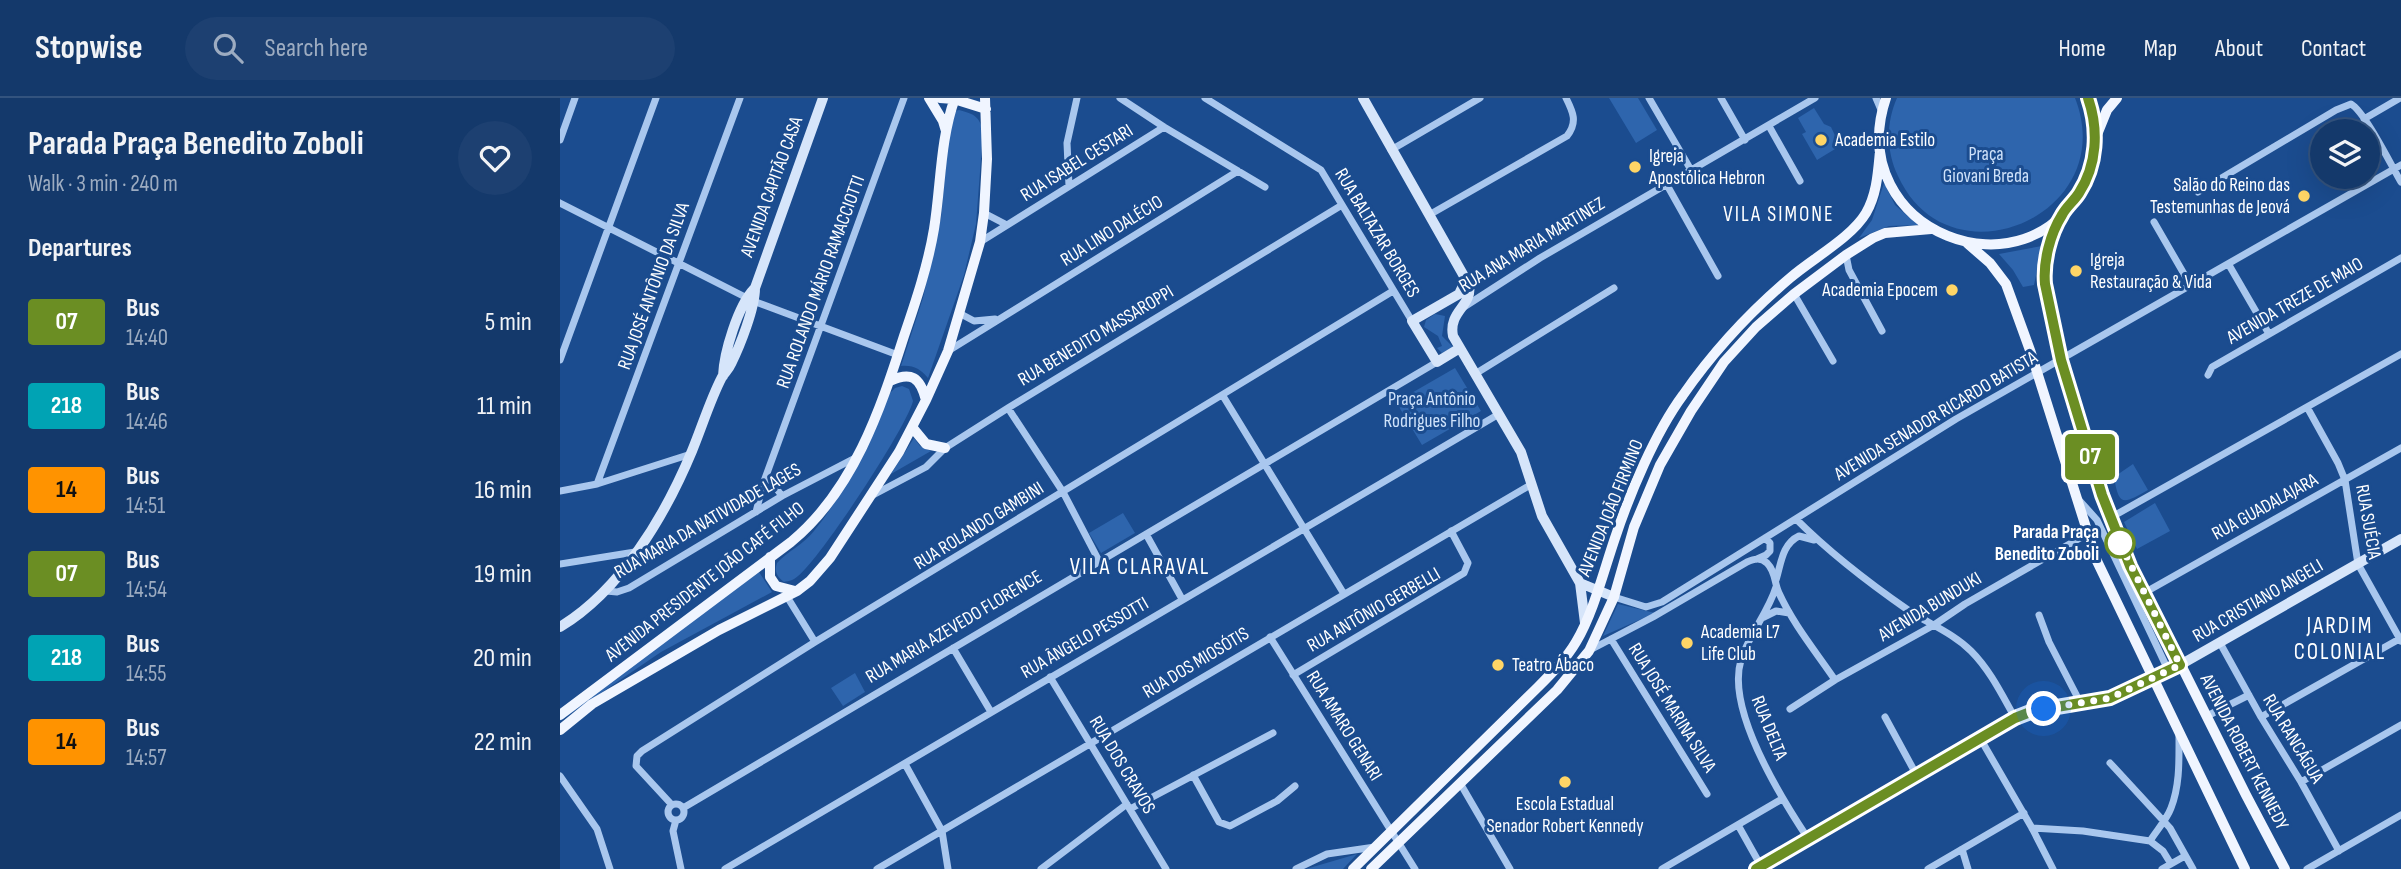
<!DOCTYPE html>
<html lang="en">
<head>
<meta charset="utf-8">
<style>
  body { margin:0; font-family:"Sofia Sans Condensed",sans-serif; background:#1d4071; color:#f1f3f6; height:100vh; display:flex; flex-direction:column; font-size:26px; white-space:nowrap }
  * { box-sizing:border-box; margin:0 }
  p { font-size:23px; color:#9dacc1 }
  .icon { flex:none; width:38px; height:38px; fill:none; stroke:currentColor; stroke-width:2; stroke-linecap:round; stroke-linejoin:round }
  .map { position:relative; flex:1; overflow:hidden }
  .details { display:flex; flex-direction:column; background:#14396b; width:560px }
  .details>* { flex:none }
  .badge { padding:0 14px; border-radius:5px; font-size:24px; line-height:46px }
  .tools { position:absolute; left:1750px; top:21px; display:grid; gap:14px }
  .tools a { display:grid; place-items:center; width:70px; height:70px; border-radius:50%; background:#14396b; box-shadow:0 7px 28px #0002,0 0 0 2px #33537e; font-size:35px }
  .you { position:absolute; width:35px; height:35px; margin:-18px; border:5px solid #fff; border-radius:50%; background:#1a73e8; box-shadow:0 0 0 10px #1a73e833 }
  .map>.badge { position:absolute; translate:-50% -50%; box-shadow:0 0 0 4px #fff }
  h2 { padding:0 28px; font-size:26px; line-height:63px }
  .round { display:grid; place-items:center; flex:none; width:74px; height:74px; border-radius:37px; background:#1d4071 }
  .overview { display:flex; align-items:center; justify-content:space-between; height:119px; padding:0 28px }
  h1 { font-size:33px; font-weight:700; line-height:52px }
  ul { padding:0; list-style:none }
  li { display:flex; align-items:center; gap:21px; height:84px; padding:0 28px }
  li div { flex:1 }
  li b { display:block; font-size:26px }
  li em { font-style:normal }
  li .badge { min-width:77px; font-weight:700; text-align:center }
  header { display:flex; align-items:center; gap:42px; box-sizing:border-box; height:98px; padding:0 35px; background:#14396b; border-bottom:2px solid #33537e }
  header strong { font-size:33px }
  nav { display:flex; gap:38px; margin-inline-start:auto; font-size:24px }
  .search { width:490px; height:63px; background:#1d4071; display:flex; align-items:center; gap:18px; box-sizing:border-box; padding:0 24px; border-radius:38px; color:#9dacc1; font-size:26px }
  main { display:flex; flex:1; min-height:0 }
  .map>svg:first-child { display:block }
  .green { fill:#2e65ad }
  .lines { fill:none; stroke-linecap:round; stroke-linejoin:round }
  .street { stroke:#a9c7ee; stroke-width:7 }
  .secondary { stroke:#d6e5fa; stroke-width:10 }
  .primary { stroke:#f0f5ff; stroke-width:10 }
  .line-casing { stroke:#fff; stroke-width:16 }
  .line { stroke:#6b8e23; stroke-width:10 }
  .walk { stroke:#fff; stroke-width:7; stroke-dasharray:0 12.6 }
  .poi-dot { fill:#ffd566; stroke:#1b4c8f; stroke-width:2.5 }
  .stop-dot { fill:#fff; stroke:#6b8e23; stroke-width:3.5 }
  .labels { text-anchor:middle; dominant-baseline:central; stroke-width:6; stroke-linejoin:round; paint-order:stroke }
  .poi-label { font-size:19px; fill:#fff; stroke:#1b4c8f; text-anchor:start }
  .park-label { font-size:19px; fill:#cfe2fa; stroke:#1b4c8f }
  .street-label { font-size:19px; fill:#fff; stroke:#1b4c8f }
  .stop-label { font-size:19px; font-weight:bold; fill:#fff; stroke:#1b4c8f; text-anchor:end }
  .neighbourhood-label { font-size:21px; letter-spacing:2px; fill:#fff; stroke:#1b4c8f }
  .quarter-label { font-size:23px; letter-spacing:2px; fill:#fff; stroke:#1b4c8f }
</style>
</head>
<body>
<header>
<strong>Stopwise</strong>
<div class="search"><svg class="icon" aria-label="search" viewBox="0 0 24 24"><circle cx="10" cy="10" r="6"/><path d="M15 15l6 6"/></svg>Search here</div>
<nav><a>Home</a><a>Map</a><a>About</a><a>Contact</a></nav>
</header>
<main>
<section class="details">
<div class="overview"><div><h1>Parada Praça Benedito Zoboli</h1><p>Walk · 3 min · 240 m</p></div><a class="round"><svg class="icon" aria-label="heart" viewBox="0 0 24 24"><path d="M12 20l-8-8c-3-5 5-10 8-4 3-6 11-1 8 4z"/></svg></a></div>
<h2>Departures</h2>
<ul>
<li><span class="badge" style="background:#6b8e23;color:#fff">07</span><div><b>Bus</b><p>14:40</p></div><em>5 min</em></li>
<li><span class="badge" style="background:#00a3b4;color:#fff">218</span><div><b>Bus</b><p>14:46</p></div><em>11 min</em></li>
<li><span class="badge" style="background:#ff9300;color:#111">14</span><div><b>Bus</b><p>14:51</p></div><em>16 min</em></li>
<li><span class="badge" style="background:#6b8e23;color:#fff">07</span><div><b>Bus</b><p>14:54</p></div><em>19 min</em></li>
<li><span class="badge" style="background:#00a3b4;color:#fff">218</span><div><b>Bus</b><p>14:55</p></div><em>20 min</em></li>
<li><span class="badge" style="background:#ff9300;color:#111">14</span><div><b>Bus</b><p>14:57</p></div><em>22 min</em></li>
</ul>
</section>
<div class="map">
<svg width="1841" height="771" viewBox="0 0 1841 771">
  <rect width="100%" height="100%" fill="#1b4c8f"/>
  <path class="green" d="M1049,0H1078L1097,32L1076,45Z
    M1337,0H1515C1561,117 1389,190 1338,78C1326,53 1326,25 1337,0Z
    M1254,10L1264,26L1271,29L1280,48L1257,62L1242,36L1246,34L1238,20Z
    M399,12C414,16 420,18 423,35L416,126L404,177L368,280C360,271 354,267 341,268L363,200L381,120L390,21L392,14Z
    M1324,85L1335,107L1358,127L1329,128L1299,140L1312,122Z
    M1482,148L1474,187L1463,189L1453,172L1439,156Z
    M875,216L885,218L882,238L893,249L882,255L877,250L882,248L878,238L864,229L866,222Z
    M895,270L921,313L862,347L836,304Z
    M342,288L349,291L353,303C347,329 260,461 238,478C234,482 229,483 224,484C217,478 214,474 217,465C228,453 244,446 254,433C288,391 308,343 330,295L335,290Z
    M354,340L360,348L371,353L331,376Z
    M1573,366L1588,392C1563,406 1559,409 1554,379Z
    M1595,405L1610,433L1577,451L1564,424Z
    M563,415L575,435L541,455L529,435Z
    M199,474L212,494L101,554L0,623V619Z
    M1058,506L1095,515L1043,538Z
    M295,575L305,594L283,608L271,590Z
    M797,756L783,771H746Z"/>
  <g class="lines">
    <path class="street" d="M560,0L604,29L705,89
      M645,0L761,72L852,223
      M1089,0L1131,72
      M1161,0L1185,42
      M1316,0L1322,14
      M1804,21L1840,0
      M1209,28L1240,83
      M0,42L15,0
      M831,52L920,0
      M1107,87L1158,178
      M509,88L507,45L517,0
      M1638,94L1776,12L1791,6C1805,14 1831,67 1841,84
      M0,105L193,203L338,257
      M424,115L447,127
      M869,117L1007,38C1018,24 1013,14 1006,0
      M1594,124L1631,188
      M420,144L604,29
      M1286,157L1289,172L1322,233
      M1669,167L1709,236
      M1234,196L1273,263
      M904,209L980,160L1255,0
      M399,215L414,223L435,221
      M388,253L678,73
      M0,262L96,0
      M915,276L1054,190
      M1648,277L1652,269L1841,160
      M663,298L784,496
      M1747,309L1778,365L1785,382L1798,466L1841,543
      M448,310L503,394L539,463
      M207,378L222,398
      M37,386L180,0
      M0,393L37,386L131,356
      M313,397L366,369L385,350L448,310L782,107
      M1519,402L1537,422L1609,574
      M196,414L203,386L344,0
      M1550,420L1841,256
      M1236,421C1270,455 1309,485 1348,512C1369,526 1393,535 1411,553C1430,572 1442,597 1455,620
      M586,436L622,501
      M1197,461L1206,457L1210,453V445L1205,440
      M0,466L75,454
      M1216,482C1221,466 1222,446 1239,438L1254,442
      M1216,489C1208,515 1189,536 1181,562C1166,611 1220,698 1247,739
      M46,493L57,494L69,490L222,398L297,359
      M1584,495L1841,350
      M226,497L255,544
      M1054,499L1086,509L1102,504L1396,321L1841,67
      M1479,517L1489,544L1521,606
      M1204,519L1216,513L1229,515
      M710,539L855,771
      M1051,541L1147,696
      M1660,545L1701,619L1741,684L1779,753
      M393,550L431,614
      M1030,552L1093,519L1187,464C1194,461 1200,459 1207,465C1216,474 1214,485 1219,495C1233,526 1256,554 1275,582
      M733,577L904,475L908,465L891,433
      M490,579L606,771
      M1230,611L1275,582L1374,527L1405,506L1527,436
      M1647,618L1689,597
      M1325,619L1356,676
      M1701,619L1841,540
      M1420,640L1472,730L1493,771
      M1550,665L1610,730L1633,771
      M345,666L382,733L388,771
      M633,677L659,724L670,728L717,703L735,688
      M0,678L37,731L50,771
      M1741,684L1841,627
      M900,685L950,771
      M108 714a8 8 0 1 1 16 0a8 8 0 1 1-16 0Z
      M112,707L76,668L77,658L82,653L255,544L833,193
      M123,710L877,264
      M570,711L713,635
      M116,722L113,733L121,771
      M1178,727L1201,768
      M1472,730L1523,733L1590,743
      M1590,743C1597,732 1607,721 1611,710C1620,687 1619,662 1619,638
      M1590,743L1603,753L1611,766
      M1402,751L1408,771
      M165,771L939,316
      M317,771L972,386
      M481,771L567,706
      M736,771L767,756L815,749
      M1102,771L1222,701
      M1368,771L1464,715
      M1602,771L1625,758
      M1747,771L1841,717"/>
    <path class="secondary" d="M803,0L909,187C913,208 888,213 893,238L961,354L982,418L1020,485L1025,525
      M900,250L877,264L852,223L899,196L906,181
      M163,278C164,254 178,208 194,191
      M1020,485L1054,499
      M0,529C61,492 105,418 132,353C142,329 150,302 162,279C165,274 169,271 171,266C180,248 195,210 195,190L263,0
      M1196,771L1455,620L1484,611L1533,605L1568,593L1620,567L1841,441"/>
    <path class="primary" d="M369,0L383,23L386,33
      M380,0L394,1L426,11
      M1326,0C1281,133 1469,207 1525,83C1537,56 1538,28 1528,0
      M1536,39L1547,12L1557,0
      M1502,116C1493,139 1483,161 1485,186L1501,262L1536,379L1559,443L1686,697L1725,771
      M1407,145L1430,165L1446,186L1471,255L1536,461L1685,771
      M330,283C351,273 360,279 366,302
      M352,329L366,346L385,350
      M210,459V479L216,488L235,493
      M0,617L231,444C293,393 320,313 344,238C356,203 368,167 374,131C381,88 380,41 395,0
      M0,632L32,606L159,532L237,493L250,483L270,460L339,354L366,302L388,253L420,144L424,115L427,61L425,0
      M793,771L978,589C992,575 1006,561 1016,544C1033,516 1044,472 1055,440C1070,395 1095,335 1123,297C1153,254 1190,214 1230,180C1253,160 1291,140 1306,115C1317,96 1318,74 1320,53
      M811,771L997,592L1029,553L1054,499L1074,429L1100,367L1131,313L1164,264L1196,229L1234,196L1286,157L1313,140L1325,135L1371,131"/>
  </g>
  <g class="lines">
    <defs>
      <path id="line" d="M1196,771L1455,620L1473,613L1550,600L1620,567L1570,468L1542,397L1501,262L1485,186C1483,164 1490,136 1502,117C1506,109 1514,103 1519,95C1537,67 1539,32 1528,0"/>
    </defs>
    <use href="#line" class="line-casing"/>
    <use href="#line" class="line"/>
    <path class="walk" d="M1484,611L1550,600L1620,567L1559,443L1560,445"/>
  </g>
  <g class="poi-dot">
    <circle cx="1261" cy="42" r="7"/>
    <circle cx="1075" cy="69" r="7"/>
    <circle cx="1744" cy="98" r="7"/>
    <circle cx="1516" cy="173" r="7"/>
    <circle cx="1392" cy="192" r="7"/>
    <circle cx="1127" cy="545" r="7"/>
    <circle cx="938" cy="567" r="7"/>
    <circle cx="1005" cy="684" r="7"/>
  </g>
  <circle class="stop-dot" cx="1560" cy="445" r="14"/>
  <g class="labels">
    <g class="poi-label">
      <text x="1275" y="42">Academia Estilo</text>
      <text x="1089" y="58">Igreja<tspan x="1089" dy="22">Apostólica Hebron</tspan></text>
      <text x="1730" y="87" text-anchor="end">Salão do Reino das<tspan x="1730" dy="22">Testemunhas de Jeová</tspan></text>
      <text x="1530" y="162">Igreja<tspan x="1530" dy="22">Restauração &amp; Vida</tspan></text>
      <text x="1378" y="192" text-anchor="end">Academia Epocem</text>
      <text x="1141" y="534">Academia L7<tspan x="1141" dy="22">Life Club</tspan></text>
      <text x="952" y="567">Teatro Ábaco</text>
      <text x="1005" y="706" text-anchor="middle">Escola Estadual<tspan x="1005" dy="22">Senador Robert Kennedy</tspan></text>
    </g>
    <g class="park-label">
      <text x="1426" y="56">Praça<tspan x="1426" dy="22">Giovani Breda</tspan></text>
      <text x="872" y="301">Praça Antônio<tspan x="872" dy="22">Rodrigues Filho</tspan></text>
    </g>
    <g class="street-label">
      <text transform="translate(517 65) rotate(-32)">RUA ISABEL CESTARI</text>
      <text transform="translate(212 89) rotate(-70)">AVENIDA CAPITÃO CASA</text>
      <text transform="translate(552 133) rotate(-32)">RUA LINO DALÉCIO</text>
      <text transform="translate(817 135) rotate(59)">RUA BALTAZAR BORGES</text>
      <text transform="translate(972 147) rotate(-31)">RUA ANA MARIA MARTINEZ</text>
      <text transform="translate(261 184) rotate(-70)">RUA ROLANDO MÁRIO RAMACCIOTTI</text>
      <text transform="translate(94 188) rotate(-70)">RUA JOSÉ ANTÔNIO DA SILVA</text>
      <text transform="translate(1735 203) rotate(-30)">AVENIDA TREZE DE MAIO</text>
      <text transform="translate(536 238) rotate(-31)">RUA BENEDITO MASSAROPPI</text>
      <text transform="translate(1376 318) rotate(-31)">AVENIDA SENADOR RICARDO BATISTA</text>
      <text transform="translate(1705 409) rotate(-29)">RUA GUADALAJARA</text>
      <text transform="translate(1051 410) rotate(-68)">AVENIDA JOÃO FIRMINO</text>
      <text transform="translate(148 423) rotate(-30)">RUA MARIA DA NATIVIDADE LAGES</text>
      <text transform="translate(1808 424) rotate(80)">RUA SUÉCIA</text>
      <text transform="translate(419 428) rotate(-32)">RUA ROLANDO GAMBINI</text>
      <text transform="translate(145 484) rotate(-38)">AVENIDA PRESIDENTE JOÃO CAFÉ FILHO</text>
      <text transform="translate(1698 503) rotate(-30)">RUA CRISTIANO ANGELI</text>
      <text transform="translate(1370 509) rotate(-31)">AVENIDA BUNDUKI</text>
      <text transform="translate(814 512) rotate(-30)">RUA ANTÔNIO GERBELLI</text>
      <text transform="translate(394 529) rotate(-31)">RUA MARIA AZEVEDO FLORENCE</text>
      <text transform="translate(525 540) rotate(-30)">RUA ÂNGELO PESSOTTI</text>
      <text transform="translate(636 565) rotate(-31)">RUA DOS MIOSÓTIS</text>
      <text transform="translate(1112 610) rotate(58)">RUA JOSÉ MARINA SILVA</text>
      <text transform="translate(784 628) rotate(58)">RUA AMARO GENARI</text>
      <text transform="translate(1209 630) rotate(68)">RUA DELTA</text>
      <text transform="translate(1733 641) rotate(59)">RUA RANCÁGUA</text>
      <text transform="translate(1684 654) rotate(63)">AVENIDA ROBERT KENNEDY</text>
      <text transform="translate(562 667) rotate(59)">RUA DOS CRAVOS</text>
    </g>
    <g class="stop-label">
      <text x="1539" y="434">Parada Praça<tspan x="1539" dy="22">Benedito Zoboli</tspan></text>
    </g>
    <g class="neighbourhood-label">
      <text x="1219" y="116">VILA SIMONE</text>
    </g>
    <g class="quarter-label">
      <text x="580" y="469">VILA CLARAVAL</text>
      <text x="1780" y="528">JARDIM<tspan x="1780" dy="26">COLONIAL</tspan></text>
    </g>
  </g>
</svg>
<div class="tools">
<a><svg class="icon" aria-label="layers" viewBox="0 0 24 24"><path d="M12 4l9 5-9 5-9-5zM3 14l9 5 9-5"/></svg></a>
</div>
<div class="you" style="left:1484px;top:611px"></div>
<b class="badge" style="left:1530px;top:359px;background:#6b8e23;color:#fff">07</b>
</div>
</main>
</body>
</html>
